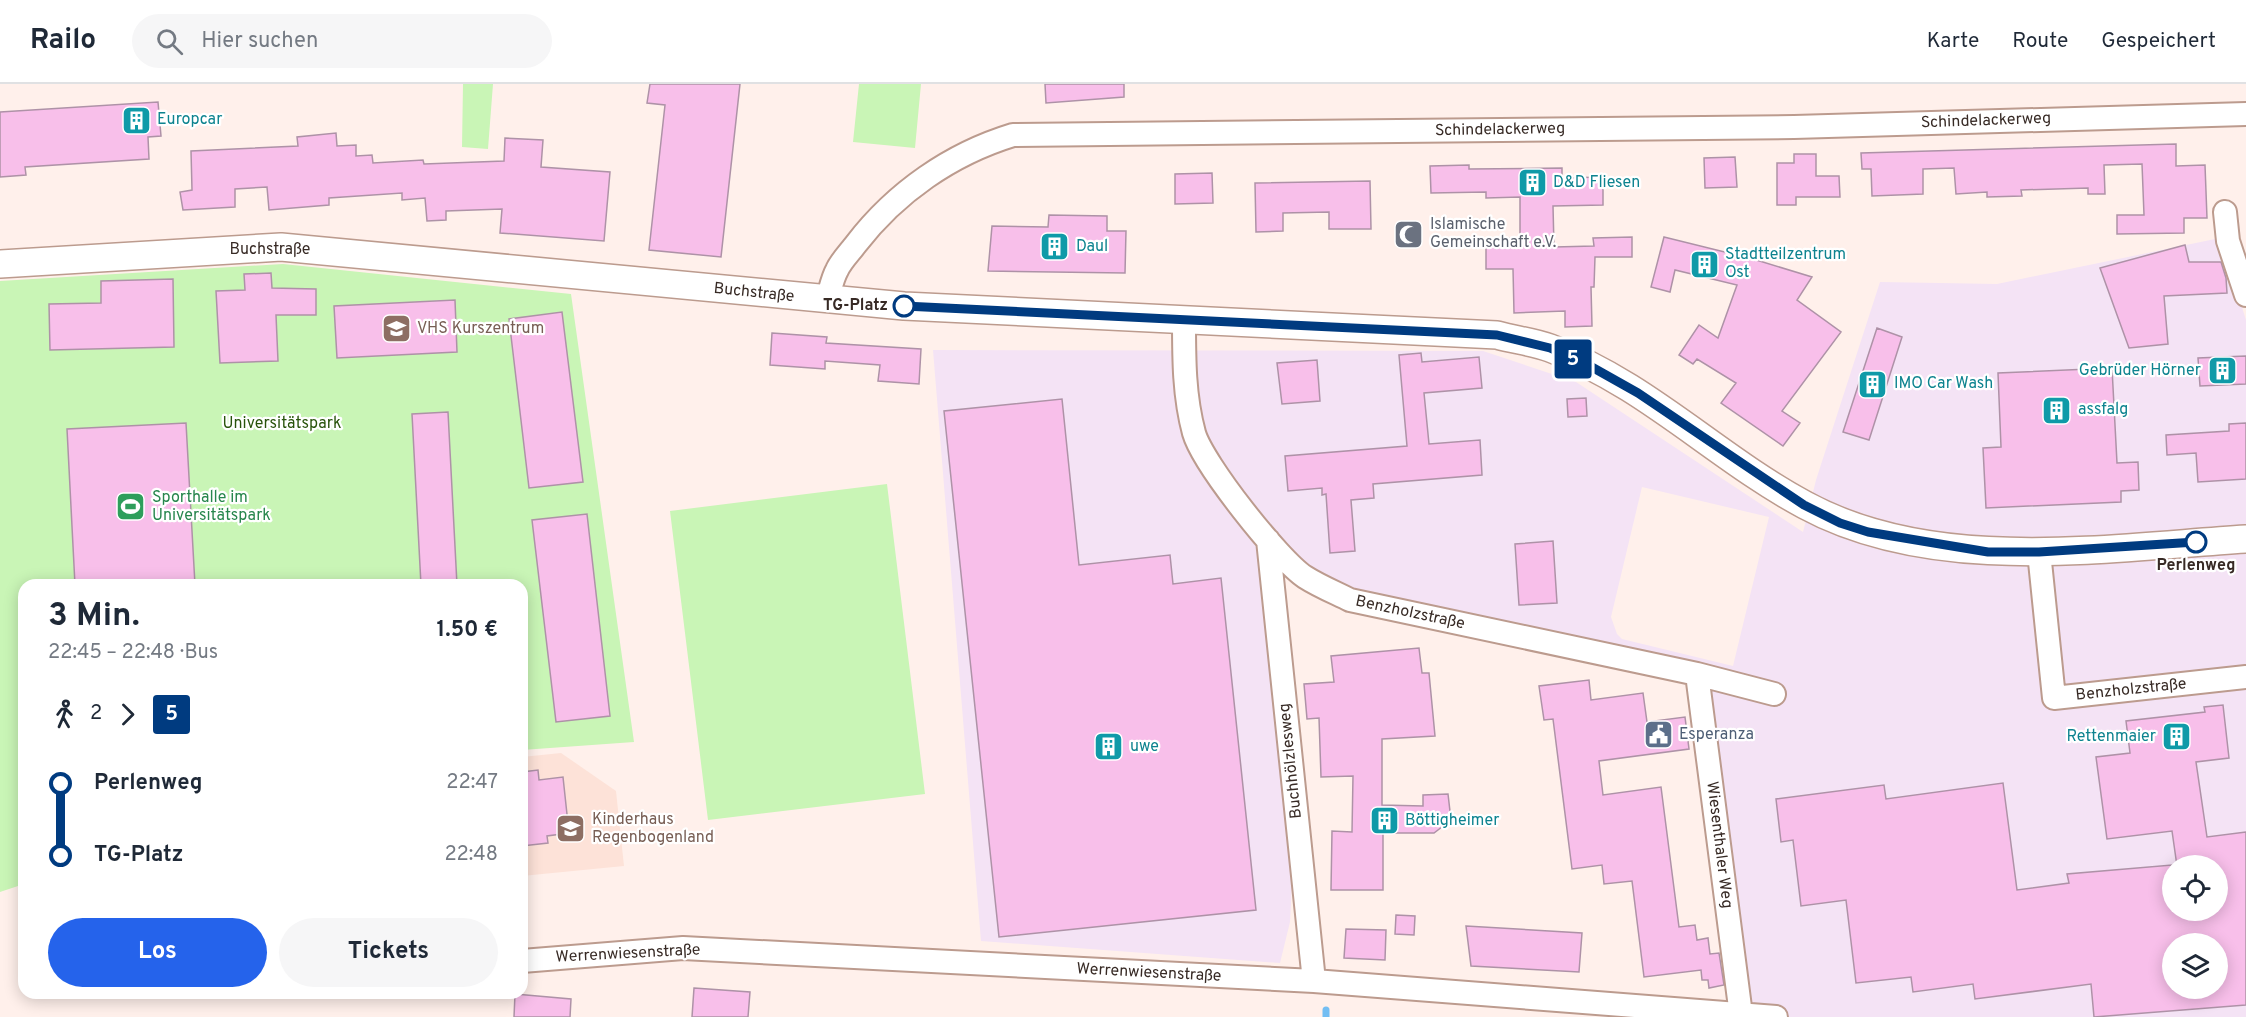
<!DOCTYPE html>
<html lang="de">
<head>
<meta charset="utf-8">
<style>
  body { margin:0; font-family:Overpass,sans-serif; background:#f6f6f7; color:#1f2937; height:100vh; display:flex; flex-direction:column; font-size:22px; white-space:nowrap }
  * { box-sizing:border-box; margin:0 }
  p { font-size:20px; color:#747a83 }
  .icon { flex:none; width:33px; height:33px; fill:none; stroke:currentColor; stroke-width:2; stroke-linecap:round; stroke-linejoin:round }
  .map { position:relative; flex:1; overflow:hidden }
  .details { position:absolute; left:18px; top:495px; width:510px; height:420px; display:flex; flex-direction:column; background:#fff; border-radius:18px; box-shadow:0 3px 15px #0003 }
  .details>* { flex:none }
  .badge { padding:0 12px; border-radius:4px; font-size:21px; line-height:39px }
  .buttons { position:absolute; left:2162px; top:771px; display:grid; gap:12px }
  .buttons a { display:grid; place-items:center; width:66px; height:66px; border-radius:50%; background:#fff; box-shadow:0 3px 15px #0003; font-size:30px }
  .map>.badge { position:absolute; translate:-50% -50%; box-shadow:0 0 0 3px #fff }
  .legs { display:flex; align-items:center; gap:9px; height:66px; padding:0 30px; font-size:20px }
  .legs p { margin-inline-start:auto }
  .summary { display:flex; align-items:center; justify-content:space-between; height:102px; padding:0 30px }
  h1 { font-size:33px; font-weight:700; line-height:45px }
  .action { display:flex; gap:12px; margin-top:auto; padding:12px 30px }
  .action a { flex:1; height:69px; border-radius:36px; background:#2563eb; color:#fff; font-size:24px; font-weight:700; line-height:69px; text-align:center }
  .action a+a { background:#f6f6f7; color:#1f2937 }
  ul { padding:0 30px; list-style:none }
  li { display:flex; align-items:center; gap:21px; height:72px; font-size:22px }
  li i { display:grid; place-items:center; width:9px; height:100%; margin:0 8px; background:currentColor }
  li i::after { content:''; width:15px; height:15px; margin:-8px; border:4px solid; border-radius:50%; background:#fff }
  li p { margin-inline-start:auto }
  li:first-child i { background:linear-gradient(#0000 50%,currentColor 0) }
  li:last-child i { background:linear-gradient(currentColor 50%,#0000 0) }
  header { display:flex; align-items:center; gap:36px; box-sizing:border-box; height:84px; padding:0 30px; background:#fff; border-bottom:2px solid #e0e1e3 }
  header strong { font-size:28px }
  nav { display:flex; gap:33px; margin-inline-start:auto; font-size:21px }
  .search { width:420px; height:54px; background:#f6f6f7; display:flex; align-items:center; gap:15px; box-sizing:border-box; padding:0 21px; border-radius:33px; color:#747a83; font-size:22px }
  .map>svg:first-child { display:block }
  .built { fill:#fde2d8 }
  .industrial { fill:#f4e3f5; fill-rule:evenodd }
  .green { fill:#c9f5b6 }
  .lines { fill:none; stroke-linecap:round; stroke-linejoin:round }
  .stream { stroke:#73bef3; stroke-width:7 }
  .building { fill:#f8bfea; stroke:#ae92a7; stroke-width:1.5; fill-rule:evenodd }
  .minor-casing { stroke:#bc9b8e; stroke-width:26 }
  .tertiary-casing { stroke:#bc9b8e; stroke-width:30 }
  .minor { stroke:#fff; stroke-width:22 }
  .tertiary { stroke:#fff; stroke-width:27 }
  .line-1-casing { stroke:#fff; stroke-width:14 }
  .line-1 { stroke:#003b80; stroke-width:9 }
  .stop-1-dot { fill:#fff; stroke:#003b80; stroke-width:3 }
  .labels { text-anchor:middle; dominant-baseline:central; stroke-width:4.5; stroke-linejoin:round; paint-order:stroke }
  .culture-label { font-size:16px; fill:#0d838f; stroke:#fff; text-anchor:start }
  .street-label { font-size:16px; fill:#372a25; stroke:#fff }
  .worship-label { font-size:16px; fill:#5b616d; stroke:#fff; text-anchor:start }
  .stop-label { font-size:16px; font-weight:bold; fill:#372a25; stroke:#fff; text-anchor:end }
  .education-label { font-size:16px; fill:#785e54; stroke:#fff; text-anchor:start }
  .park-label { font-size:16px; fill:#28530b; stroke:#fff }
  .leisure-label { font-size:16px; fill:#27864d; stroke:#fff; text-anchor:start }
  .service-label { font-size:16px; fill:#4e5e75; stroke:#fff; text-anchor:start }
</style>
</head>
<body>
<header>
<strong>Railo</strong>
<div class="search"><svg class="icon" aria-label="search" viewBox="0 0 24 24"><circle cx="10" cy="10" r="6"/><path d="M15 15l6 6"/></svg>Hier suchen</div>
<nav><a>Karte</a><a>Route</a><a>Gespeichert</a></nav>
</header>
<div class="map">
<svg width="2246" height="933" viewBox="0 0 2246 933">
  <rect width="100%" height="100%" fill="#fff0eb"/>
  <path class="built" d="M561,669L616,707L624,782L522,792V673Z"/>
  <path class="industrial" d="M2220,154L2246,236V933H1741L1697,591L1350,516L1269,457L1296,724L1290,838L1280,879L981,857L933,266L1483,267L1576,298L1803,448L1816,396L1880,198L1997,200ZM1642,403L1769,433L1733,582L1622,555L1617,550L1611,533ZM2172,782H2217V826H2172ZM2172,860H2217V904H2172Z"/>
  <path class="green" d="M463,0H493L488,65L462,63Z
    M859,0H921L915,64L853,58Z
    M283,180L571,210L634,658L522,666V501H24V800L0,808V197Z
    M887,400L925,710L708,736L670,427Z"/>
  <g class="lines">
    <path class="stream" d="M1326,933V926"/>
  </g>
  <path class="building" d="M650,0H740L721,173L649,166L665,21L647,19Z
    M1045,0H1124V13L1046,19Z
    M158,18L161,52L148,53L149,75L25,83L26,91L0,93V28Z
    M336,49L337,62L356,61V72L372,71L373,79L423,76L424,80L504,77L505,54L543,56L541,83L610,88L604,157L500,149L502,125L446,127V136L427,137L425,114L402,116V109L329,114V121L269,126L267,103L235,105V123L183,126L180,108L192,106L191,67L298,62L297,53Z
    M2176,60V82L2205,81L2207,134H2184V149L2117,150V131H2144L2142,80L2104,81L2105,110H2088V104L2021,106L2022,112L1987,113V108L1956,110L1954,84L1923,85V110L1872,112L1871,85H1862L1861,69Z
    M1794,70H1816V92H1839L1840,113H1796V121H1777V79H1794Z
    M1735,73L1737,103L1705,104L1704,74Z
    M1469,81V85L1562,84V94L1603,93V121L1553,122L1554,163L1594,162L1593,154L1632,153V173H1595L1594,203H1591L1592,242L1565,243V227L1514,229L1513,185H1486V155L1520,154V113L1486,114V108L1431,109L1430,82Z
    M1212,89L1213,119L1175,120V90Z
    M1370,97L1371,145H1329V128L1283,129V147L1256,148L1255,99Z
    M1049,131L1107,132V147H1126L1125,189L988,187L992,142L1048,143Z
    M1664,153L1753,175L1812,193L1797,216L1841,248L1782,327L1800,339L1783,362L1721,319L1736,299L1697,275L1693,280L1679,271L1699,241L1718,254L1737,201L1675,186L1670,208L1651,203Z
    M2185,161L2189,178H2221L2226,194L2227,209L2164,212L2168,260L2129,264L2100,184Z
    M271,189L272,204L316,205V231H276L278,277L220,279L216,207L245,206L244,190Z
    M173,195L174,263L50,266L49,220L101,219V197Z
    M455,216L457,268L337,274L334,222Z
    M562,228L583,398L529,404L509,235Z
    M1877,244L1902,253L1869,356L1843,348Z
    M772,249L827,253L826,259L921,265L919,300L878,297L880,281L825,277V285L770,281Z
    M1421,269L1422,278L1479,273L1482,304L1424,309L1429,360L1480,356L1482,391L1373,400L1374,414L1351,416L1355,467L1330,469L1326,410L1322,411V404L1288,407L1285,372L1407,362L1399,271Z
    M2246,272V300L2200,302L2198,274Z
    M1317,276L1320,317L1282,320L1277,279Z
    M2112,284L2117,379L2138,378L2139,406L2121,407V418L1986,424L1983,364L2001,363L1998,289Z
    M1586,314L1587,332L1568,333L1567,315Z
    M1062,315L1079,481L1170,471L1173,500L1221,494L1256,826L999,853L944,327Z
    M448,328L457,501H421L412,330Z
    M186,339L195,501H75L67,345Z
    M2246,339V395L2198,398L2196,369L2167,371L2166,351L2229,347V340Z
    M587,430L610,632L556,638L532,436Z
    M1553,457L1557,519L1519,521L1515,460Z
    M1419,564L1422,589H1429L1435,652L1382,655V721L1423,722V711L1448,710L1451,736L1434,749H1383V806H1331L1332,747L1352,748L1353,692L1321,693L1319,634L1307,635L1304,600L1334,598L1331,572Z
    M1589,596L1591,616L1643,609L1647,638L1685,633L1689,665L1599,677L1603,711L1661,703L1679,843L1695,841L1697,856L1708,854L1710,870L1719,869L1724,901L1709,904L1708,896H1702L1701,886L1644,893L1632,797L1604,800L1602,781L1572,785L1553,635L1544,636L1539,602Z
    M2223,621L2229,674L2196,678L2207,753L2246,748V921L2094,933L2091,900L1975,915L1973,900L1913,908L1911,893L1856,899L1846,816L1801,822L1793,756L1781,758L1776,715L1884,701L1886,715L2003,699L2017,806L2069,799L2067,790L2172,781V826H2217V782H2177L2172,747L2107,755L2096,673L2130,669L2126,637L2205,628L2204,623ZM2172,860H2217V904H2172Z
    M538,686L539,696L563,693L569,749L547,752L548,759L522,762V688Z
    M1396,831L1415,832L1414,851L1395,850Z
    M1466,842L1582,849L1579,888L1471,882Z
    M1346,845L1386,846L1385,876L1344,874Z
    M694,904L750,908L748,933H692Z
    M515,910L571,915L570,933H514Z"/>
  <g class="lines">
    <defs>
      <path id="minor" d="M2225,128L2228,157L2246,211
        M827,216C830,207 832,195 837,186C841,177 850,168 856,160C896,108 951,70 1013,51L1794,43L2246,30
        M1184,236C1184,275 1184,312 1194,349C1203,380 1279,476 1305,493C1319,502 1336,509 1350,516L1697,590L1774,610
        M1268,456L1314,897
        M2039,468L2054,614L2246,593
        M1697,590L1741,931
        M522,877L683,864L1314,897L1776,933"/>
      <path id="tertiary" d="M0,180L281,163L904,222L1497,251C1515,256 1534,258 1550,264C1645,299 1717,374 1805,421C1934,491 2105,464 2246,455"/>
    </defs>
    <use href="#minor" class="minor-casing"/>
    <use href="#tertiary" class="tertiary-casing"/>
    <use href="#minor" class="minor"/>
    <use href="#tertiary" class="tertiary"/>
  </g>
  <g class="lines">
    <defs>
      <path id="line-1" d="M904,222L1497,251L1550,264L1590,282L1638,309L1804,421L1840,439L1868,448L1988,468H2039L2196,458"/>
    </defs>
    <use href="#line-1" class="line-1-casing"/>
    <use href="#line-1" class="line-1"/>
  </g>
  <defs>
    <symbol id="building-square" viewBox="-11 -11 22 22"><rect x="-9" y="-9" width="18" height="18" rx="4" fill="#0f9aa8" stroke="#fff"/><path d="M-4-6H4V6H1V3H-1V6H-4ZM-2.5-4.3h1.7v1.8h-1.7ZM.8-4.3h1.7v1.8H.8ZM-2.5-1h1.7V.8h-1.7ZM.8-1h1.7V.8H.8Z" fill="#fff"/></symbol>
    <symbol id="mosque-square" viewBox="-11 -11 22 22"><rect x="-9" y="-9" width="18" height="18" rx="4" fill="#6b7280" stroke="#fff"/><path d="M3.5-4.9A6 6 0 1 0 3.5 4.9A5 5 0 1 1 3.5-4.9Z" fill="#fff"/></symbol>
    <symbol id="school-square" viewBox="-11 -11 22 22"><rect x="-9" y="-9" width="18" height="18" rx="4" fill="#8d6e63" stroke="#fff"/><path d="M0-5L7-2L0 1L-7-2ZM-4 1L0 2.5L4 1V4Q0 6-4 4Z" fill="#fff"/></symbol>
    <symbol id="stadium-square" viewBox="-11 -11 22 22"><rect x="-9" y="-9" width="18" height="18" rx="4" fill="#2e9e5b" stroke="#fff"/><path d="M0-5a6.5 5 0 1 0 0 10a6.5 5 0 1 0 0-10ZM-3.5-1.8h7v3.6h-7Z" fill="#fff"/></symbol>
    <symbol id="civic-square" viewBox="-11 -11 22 22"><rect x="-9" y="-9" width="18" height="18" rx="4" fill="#5c6f8a" stroke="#fff"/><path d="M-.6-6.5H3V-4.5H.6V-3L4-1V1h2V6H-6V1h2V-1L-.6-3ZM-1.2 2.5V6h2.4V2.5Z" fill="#fff"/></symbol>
  </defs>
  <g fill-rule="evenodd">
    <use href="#building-square" x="120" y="20" width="33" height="33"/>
    <use href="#building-square" x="1516" y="82" width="33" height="33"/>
    <use href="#mosque-square" x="1392" y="134" width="33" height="33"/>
    <use href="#building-square" x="1038" y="146" width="33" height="33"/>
    <use href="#building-square" x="1688" y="164" width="33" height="33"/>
    <use href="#school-square" x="380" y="228" width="33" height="33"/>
    <use href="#building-square" x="2206" y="270" width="33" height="33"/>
    <use href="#building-square" x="1856" y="284" width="33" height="33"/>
    <use href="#building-square" x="2040" y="310" width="33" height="33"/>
    <use href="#stadium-square" x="114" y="406" width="33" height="33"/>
    <use href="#civic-square" x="1642" y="634" width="33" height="33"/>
    <use href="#building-square" x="2160" y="636" width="33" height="33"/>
    <use href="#building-square" x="1092" y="646" width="33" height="33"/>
    <use href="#building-square" x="1368" y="720" width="33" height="33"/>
    <use href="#school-square" x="554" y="728" width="33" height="33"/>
  </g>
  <g class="stop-1-dot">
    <circle cx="904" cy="222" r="10"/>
    <circle cx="2196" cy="458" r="10"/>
  </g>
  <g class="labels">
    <g class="culture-label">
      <text x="157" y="36">Europcar</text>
      <text x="1553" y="99">D&amp;D Fliesen</text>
      <text x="1076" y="163">Daul</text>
      <text x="1725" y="171">Stadtteilzentrum<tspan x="1725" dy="18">Ost</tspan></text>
      <text x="2201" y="287" text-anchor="end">Gebrüder Hörner</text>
      <text x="1894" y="300">IMO Car Wash</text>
      <text x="2078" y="326">assfalg</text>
      <text x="2156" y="653" text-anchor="end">Rettenmaier</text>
      <text x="1130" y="663">uwe</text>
      <text x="1405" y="737">Böttigheimer</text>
    </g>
    <g class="street-label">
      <text transform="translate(1986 37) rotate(-2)">Schindelackerweg</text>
      <text transform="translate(1500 46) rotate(-1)">Schindelackerweg</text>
      <text x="270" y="166">Buchstraße</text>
      <text transform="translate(754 209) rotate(6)">Buchstraße</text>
      <text transform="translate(1410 529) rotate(12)">Benzholzstraße</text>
      <text transform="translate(2131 606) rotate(-6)">Benzholzstraße</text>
      <text transform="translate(1291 677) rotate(-96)">Buchhölzlesweg</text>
      <text transform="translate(1719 761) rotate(83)">Wiesenthaler Weg</text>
      <text transform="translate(628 870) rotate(-3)">Werrenwiesenstraße</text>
      <text transform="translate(1149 889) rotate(3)">Werrenwiesenstraße</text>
    </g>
    <g class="worship-label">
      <text x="1430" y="141">Islamische<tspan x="1430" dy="18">Gemeinschaft e.V.</tspan></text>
    </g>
    <g class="stop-label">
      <text x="888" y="222">TG-Platz</text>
      <text x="2196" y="482" text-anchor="middle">Perlenweg</text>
    </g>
    <g class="education-label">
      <text x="417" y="245">VHS Kurszentrum</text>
      <text x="592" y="736">Kinderhaus<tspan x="592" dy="18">Regenbogenland</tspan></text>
    </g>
    <g class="park-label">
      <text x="282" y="340">Universitätspark</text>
    </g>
    <g class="leisure-label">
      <text x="152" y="414">Sporthalle im<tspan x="152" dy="18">Universitätspark</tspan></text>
    </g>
    <g class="service-label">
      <text x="1679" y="651">Esperanza</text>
    </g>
  </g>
</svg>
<div class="buttons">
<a><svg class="icon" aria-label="locate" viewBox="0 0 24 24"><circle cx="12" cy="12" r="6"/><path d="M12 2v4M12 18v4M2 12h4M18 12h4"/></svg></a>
<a><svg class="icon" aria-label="layers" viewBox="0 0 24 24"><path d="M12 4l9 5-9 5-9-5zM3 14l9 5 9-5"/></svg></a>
</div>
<b class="badge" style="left:1573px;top:275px;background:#003b80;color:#fff">5</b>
<section class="details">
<div class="summary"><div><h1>3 Min.</h1><p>22:45 – 22:48 · Bus</p></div><b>1.50 €</b></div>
<div class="legs"><svg class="icon" aria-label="walk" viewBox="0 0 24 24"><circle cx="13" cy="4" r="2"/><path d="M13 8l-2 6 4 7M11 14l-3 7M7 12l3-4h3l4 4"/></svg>2<svg class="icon" aria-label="forward" viewBox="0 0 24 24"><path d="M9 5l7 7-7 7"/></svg><b class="badge" style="background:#003b80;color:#fff">5</b></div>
<ul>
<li><i style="color:#003b80"></i><b>Perlenweg</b><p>22:47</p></li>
<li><i style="color:#003b80"></i><b>TG-Platz</b><p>22:48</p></li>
</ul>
<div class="action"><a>Los</a><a>Tickets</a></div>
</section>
</div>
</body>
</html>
